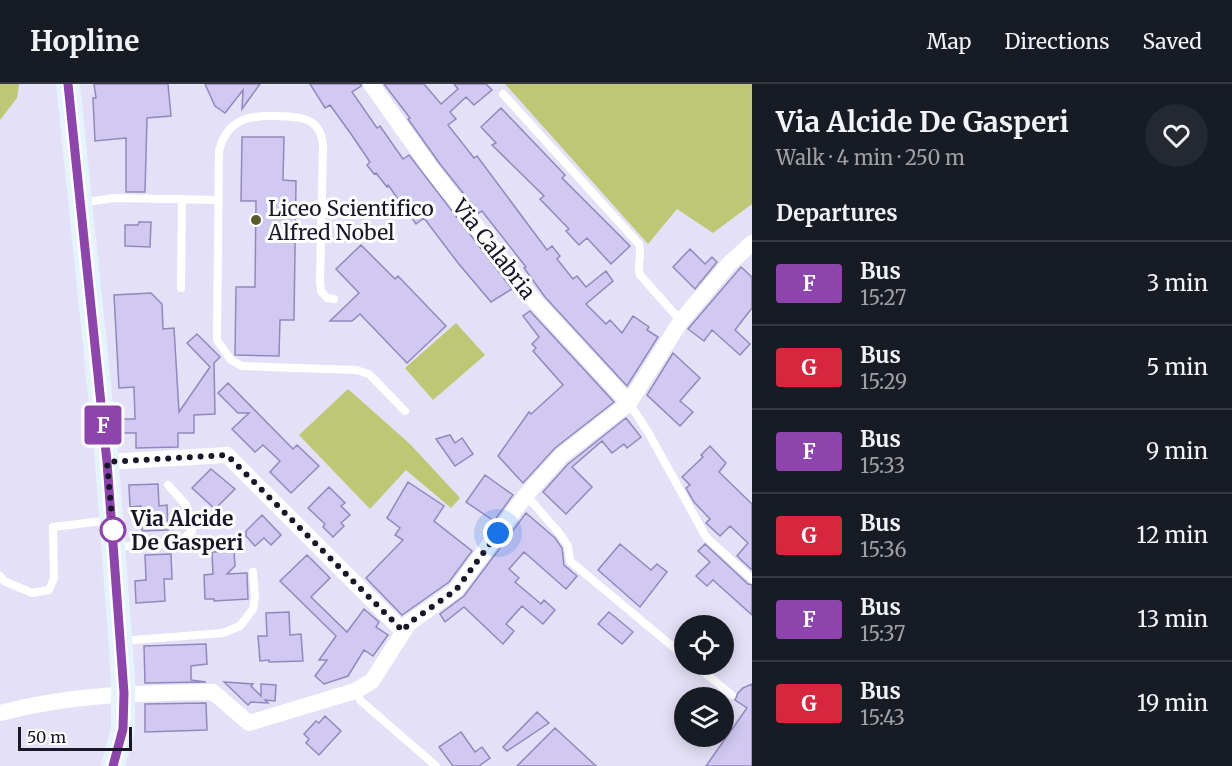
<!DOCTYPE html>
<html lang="en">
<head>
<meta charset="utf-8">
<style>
  body { margin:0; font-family:Merriweather,serif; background:#242831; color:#f1f3f6; height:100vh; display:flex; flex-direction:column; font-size:22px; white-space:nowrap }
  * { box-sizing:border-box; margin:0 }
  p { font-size:20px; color:#9ea1a6 }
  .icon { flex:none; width:33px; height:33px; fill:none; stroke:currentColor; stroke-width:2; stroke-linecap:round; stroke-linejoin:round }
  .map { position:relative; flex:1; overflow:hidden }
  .panel { display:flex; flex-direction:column; background:#171b24; width:480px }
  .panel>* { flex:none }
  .badge { padding:0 12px; border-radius:4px; font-size:21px; line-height:39px }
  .tools { position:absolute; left:674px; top:531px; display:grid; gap:12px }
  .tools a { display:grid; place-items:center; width:60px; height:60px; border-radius:50%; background:#171b24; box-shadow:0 3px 15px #0003; font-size:30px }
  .scale { position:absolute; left:18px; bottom:15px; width:114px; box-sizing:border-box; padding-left:6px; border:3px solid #1a1629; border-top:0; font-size:16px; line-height:21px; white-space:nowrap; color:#1a1629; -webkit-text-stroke:4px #fff; paint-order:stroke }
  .you { position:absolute; width:30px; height:30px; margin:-15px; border:4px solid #fff; border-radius:50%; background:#1a73e8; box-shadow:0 0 0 9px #1a73e833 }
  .map>.badge { position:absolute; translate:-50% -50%; box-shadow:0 0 0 3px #fff }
  h2 { padding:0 24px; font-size:22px; line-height:54px }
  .round { display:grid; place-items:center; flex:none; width:63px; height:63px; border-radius:32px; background:#242831 }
  .overview { display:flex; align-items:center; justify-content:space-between; height:102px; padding:0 24px }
  h1 { font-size:28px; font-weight:700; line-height:45px }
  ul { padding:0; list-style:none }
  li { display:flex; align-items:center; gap:18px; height:84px; padding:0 24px; border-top:2px solid #363941 }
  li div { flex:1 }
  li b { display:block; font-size:22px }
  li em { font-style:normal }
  li .badge { min-width:66px; font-weight:700; text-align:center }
  header { display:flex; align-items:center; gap:36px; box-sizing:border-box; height:84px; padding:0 30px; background:#171b24; border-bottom:2px solid #363941 }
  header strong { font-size:28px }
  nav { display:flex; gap:33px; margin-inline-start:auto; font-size:21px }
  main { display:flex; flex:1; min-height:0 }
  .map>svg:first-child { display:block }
  .green { fill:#bec874 }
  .building { fill:#d1c9f1; stroke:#9388bc; stroke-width:1.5 }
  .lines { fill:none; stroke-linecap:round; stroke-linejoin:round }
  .lane { stroke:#fff; stroke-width:8 }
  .street { stroke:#fff; stroke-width:16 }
  .secondary { stroke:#e4f3fc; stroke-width:24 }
  .line-casing { stroke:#fff; stroke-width:14 }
  .line { stroke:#8e44ad; stroke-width:9 }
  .walk { stroke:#1a1629; stroke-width:6; stroke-dasharray:0 10.8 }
  .poi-dot { fill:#565b29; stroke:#fff; stroke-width:2 }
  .stop-dot { fill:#fff; stroke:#8e44ad; stroke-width:3 }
  .labels { text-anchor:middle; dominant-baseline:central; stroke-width:6; stroke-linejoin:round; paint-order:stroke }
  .poi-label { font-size:21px; fill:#1a1629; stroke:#fff; text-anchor:start }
  .street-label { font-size:21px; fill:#1a1629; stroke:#fff }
  .stop-label { font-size:21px; font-weight:bold; fill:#1a1629; stroke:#fff; text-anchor:start }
</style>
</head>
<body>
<header>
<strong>Hopline</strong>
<nav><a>Map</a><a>Directions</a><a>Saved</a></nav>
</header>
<main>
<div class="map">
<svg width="752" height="682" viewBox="0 0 752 682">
  <rect width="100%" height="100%" fill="#e4e0f7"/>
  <path class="green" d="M0,0H19L17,14L0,36Z
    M505,0H752V120L713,149L677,125L648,160Z
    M456,239L485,271L433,316L405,284Z
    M348,305L410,360L460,414L451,424L406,386L370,425L299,351Z"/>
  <path class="building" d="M94,0H168L171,32L147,34L145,108H126V54L95,57L93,14H96Z
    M205,0H260L242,25L243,6L225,29L215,22Z
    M310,0H361V2L352,8L377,44L380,42L403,75L409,71L512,205L491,218L458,179L424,134L416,140L388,101L387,103L376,89L374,90L367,81L370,78L351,50L330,21L325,24Z
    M384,0H424L441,20L458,5L454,0H486L492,6L474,21L466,13L450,28L456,35L448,41L474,74L477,72L547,166L552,162L560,172L557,175L573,195L577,192L586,203L606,187L613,197L586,220L606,240L610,236L622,249L633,232L649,243L647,246L658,253L627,302L545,213L524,184L526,183L482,127L479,129L440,80L408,35L410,34Z
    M501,24L565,91L562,94L630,162L611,180L587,154L579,161L566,147L569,145L540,115L544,112L492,61L496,59L481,43Z
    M242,53H284L283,96L296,97L294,236H280L279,272L235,271L236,203H255L256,117H241Z
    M139,138H151L150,163L125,162V141H138Z
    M361,161L395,195L398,192L446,242L407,279L360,230L352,237H330L359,209L336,185Z
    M690,165L705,180L712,173L717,178L695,205L673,183Z
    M741,183L752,193V224L735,246L750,260L740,271L712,246L704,257L688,245Z
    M151,209L162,220L163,245L174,244L179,328L210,283L187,259L197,250L220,273L214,279L215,330L194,331V349H178V363L136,364V349H120V335H135L134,303L119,304L114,211Z
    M530,227L614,318L555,364L523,399L498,372L529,328L531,330L563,301L533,267L536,264L532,260L539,253L523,232Z
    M673,269L700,294L680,317L693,328L680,342L647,311Z
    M228,299L293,365L297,361L319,382L291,409L270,388L280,377L263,361L255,368L232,345L249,329H238L218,309Z
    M626,334L641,353L627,364L624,360L612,369L602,357L572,383L592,403L566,430L543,408L568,380Z
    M450,351L455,359L462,354L473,370L455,382L436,355Z
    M710,362L726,379L719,388L752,420V486L737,472L748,459L730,442L720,452L706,439L710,435L694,418L686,404L690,401L682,393L703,373L701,371Z
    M211,385L235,405L215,425L192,404Z
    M485,391L513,411L494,437L466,418Z
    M408,398L444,422L434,437L472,467L449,498L402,531L366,494L403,456L395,451L400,444L387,434Z
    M158,400L159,422L167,421L168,446L142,447L141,422L130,423L129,401Z
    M329,403L345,419L341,422L350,431L341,439L344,442L333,453L323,443L325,440L308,424Z
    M526,429L555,454L562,464L564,481L577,492L566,505L524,468L509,485L519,494L515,498L541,520L544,516L555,526L543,540L522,522L506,540L514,547L503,560L464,523L445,538L440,530L464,512Z
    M262,431L281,451L271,461L264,454L255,462L246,452V447Z
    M620,460L651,486L657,480L667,488L640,523L598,486Z
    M705,460L748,500L752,501V531L713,496L707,502L696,492L710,478L698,467Z
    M234,467L235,482L227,490L247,489L248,515L214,517V515H205L204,491L213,490L212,468Z
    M171,470L172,495H164L165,517L136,519L135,497L146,496L145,471Z
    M307,471L330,494L311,513L347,548L364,525L379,538L376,543L388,551L373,572L364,566L348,592L324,600L315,592L327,576H319L336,552L280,497Z
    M289,528L290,551L301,550L303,577L269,578V576L260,577L258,552H267L266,529Z
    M609,528L633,548L622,560L598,540Z
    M206,560L207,580L191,582V596L206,598L145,599L144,562Z
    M224,598L253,600L251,602L261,612V600L276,601L275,617L265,616L268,619L251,618L248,621Z
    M752,600V682H706L747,624L735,616L738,609L743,604Z
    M206,619L207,646L145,648V620Z
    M537,628L549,639L507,667L503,663Z
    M325,632L341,647L319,671L306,659L309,655L304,650L316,637L319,639Z
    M555,644L596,682H517Z
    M461,648L475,668L482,663L490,674L479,682H453L439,663Z"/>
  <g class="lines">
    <path class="lane" d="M503,10L639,160C642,171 637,180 640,191L681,237
      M82,119L113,114L218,116
      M181,204L182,115
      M334,215L327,214L321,207L320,197L323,60C319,32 300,33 277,32C249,31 227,35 219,67L217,256L231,276L242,282L356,286L369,290L405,327
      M629,319L648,348L706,453L752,495
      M526,411L560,450L568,462L570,477L684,572
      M114,463L179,459L192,447L187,422L168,401
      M0,492L4,497L32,509L49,506L54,494L53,443L111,436
      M121,557L223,549L240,542L253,525L255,513L253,488
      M694,580L732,611
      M355,607L361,617L436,682"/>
    <path class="street" d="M371,0L432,86L533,215L629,319
      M107,378L227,371L403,547
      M0,629C71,610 141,609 213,608L249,639L355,607L372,597L409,539L456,506L526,411L561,372L629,319L681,237L729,180L752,159"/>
    <path class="secondary" d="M68,0L107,378L123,594V645L113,682"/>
  </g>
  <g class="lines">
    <defs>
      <path id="line" d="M68,0L107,378L124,609L123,645L113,682"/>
    </defs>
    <use href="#line" class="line-casing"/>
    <use href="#line" class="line"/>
    <path class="walk" d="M113,446L107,378L227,371L403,547L409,539L456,506L498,449"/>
  </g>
  <circle class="poi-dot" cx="256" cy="136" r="6"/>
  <circle class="stop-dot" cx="113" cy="446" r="12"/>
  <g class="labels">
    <g class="poi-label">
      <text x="268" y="124">Liceo Scientifico<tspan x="268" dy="24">Alfred Nobel</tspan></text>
    </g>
    <g class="street-label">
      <text transform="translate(494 165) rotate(52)">Via Calabria</text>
    </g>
    <g class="stop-label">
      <text x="131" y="434">Via Alcide<tspan x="131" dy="24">De Gasperi</tspan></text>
    </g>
  </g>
</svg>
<div class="tools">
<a><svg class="icon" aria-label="locate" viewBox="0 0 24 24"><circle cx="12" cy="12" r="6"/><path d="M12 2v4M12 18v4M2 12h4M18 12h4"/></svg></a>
<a><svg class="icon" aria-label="layers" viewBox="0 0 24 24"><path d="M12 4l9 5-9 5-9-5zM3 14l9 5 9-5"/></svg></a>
</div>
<div class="scale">50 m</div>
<div class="you" style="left:498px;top:449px"></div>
<b class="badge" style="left:103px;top:341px;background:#8e44ad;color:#fff">F</b>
</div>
<section class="panel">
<div class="overview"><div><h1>Via Alcide De Gasperi</h1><p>Walk · 4 min · 250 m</p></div><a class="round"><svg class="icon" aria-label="heart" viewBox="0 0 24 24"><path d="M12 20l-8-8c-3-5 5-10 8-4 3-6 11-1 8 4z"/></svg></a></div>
<h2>Departures</h2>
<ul>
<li><span class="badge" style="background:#8e44ad;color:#fff">F</span><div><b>Bus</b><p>15:27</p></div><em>3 min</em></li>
<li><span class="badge" style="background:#d7263d;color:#fff">G</span><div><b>Bus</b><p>15:29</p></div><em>5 min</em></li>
<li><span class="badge" style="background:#8e44ad;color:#fff">F</span><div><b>Bus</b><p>15:33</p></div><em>9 min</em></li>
<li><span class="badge" style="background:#d7263d;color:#fff">G</span><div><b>Bus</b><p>15:36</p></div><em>12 min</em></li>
<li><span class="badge" style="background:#8e44ad;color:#fff">F</span><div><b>Bus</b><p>15:37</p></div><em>13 min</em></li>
<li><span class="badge" style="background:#d7263d;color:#fff">G</span><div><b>Bus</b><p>15:43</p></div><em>19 min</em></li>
</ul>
</section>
</main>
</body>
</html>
